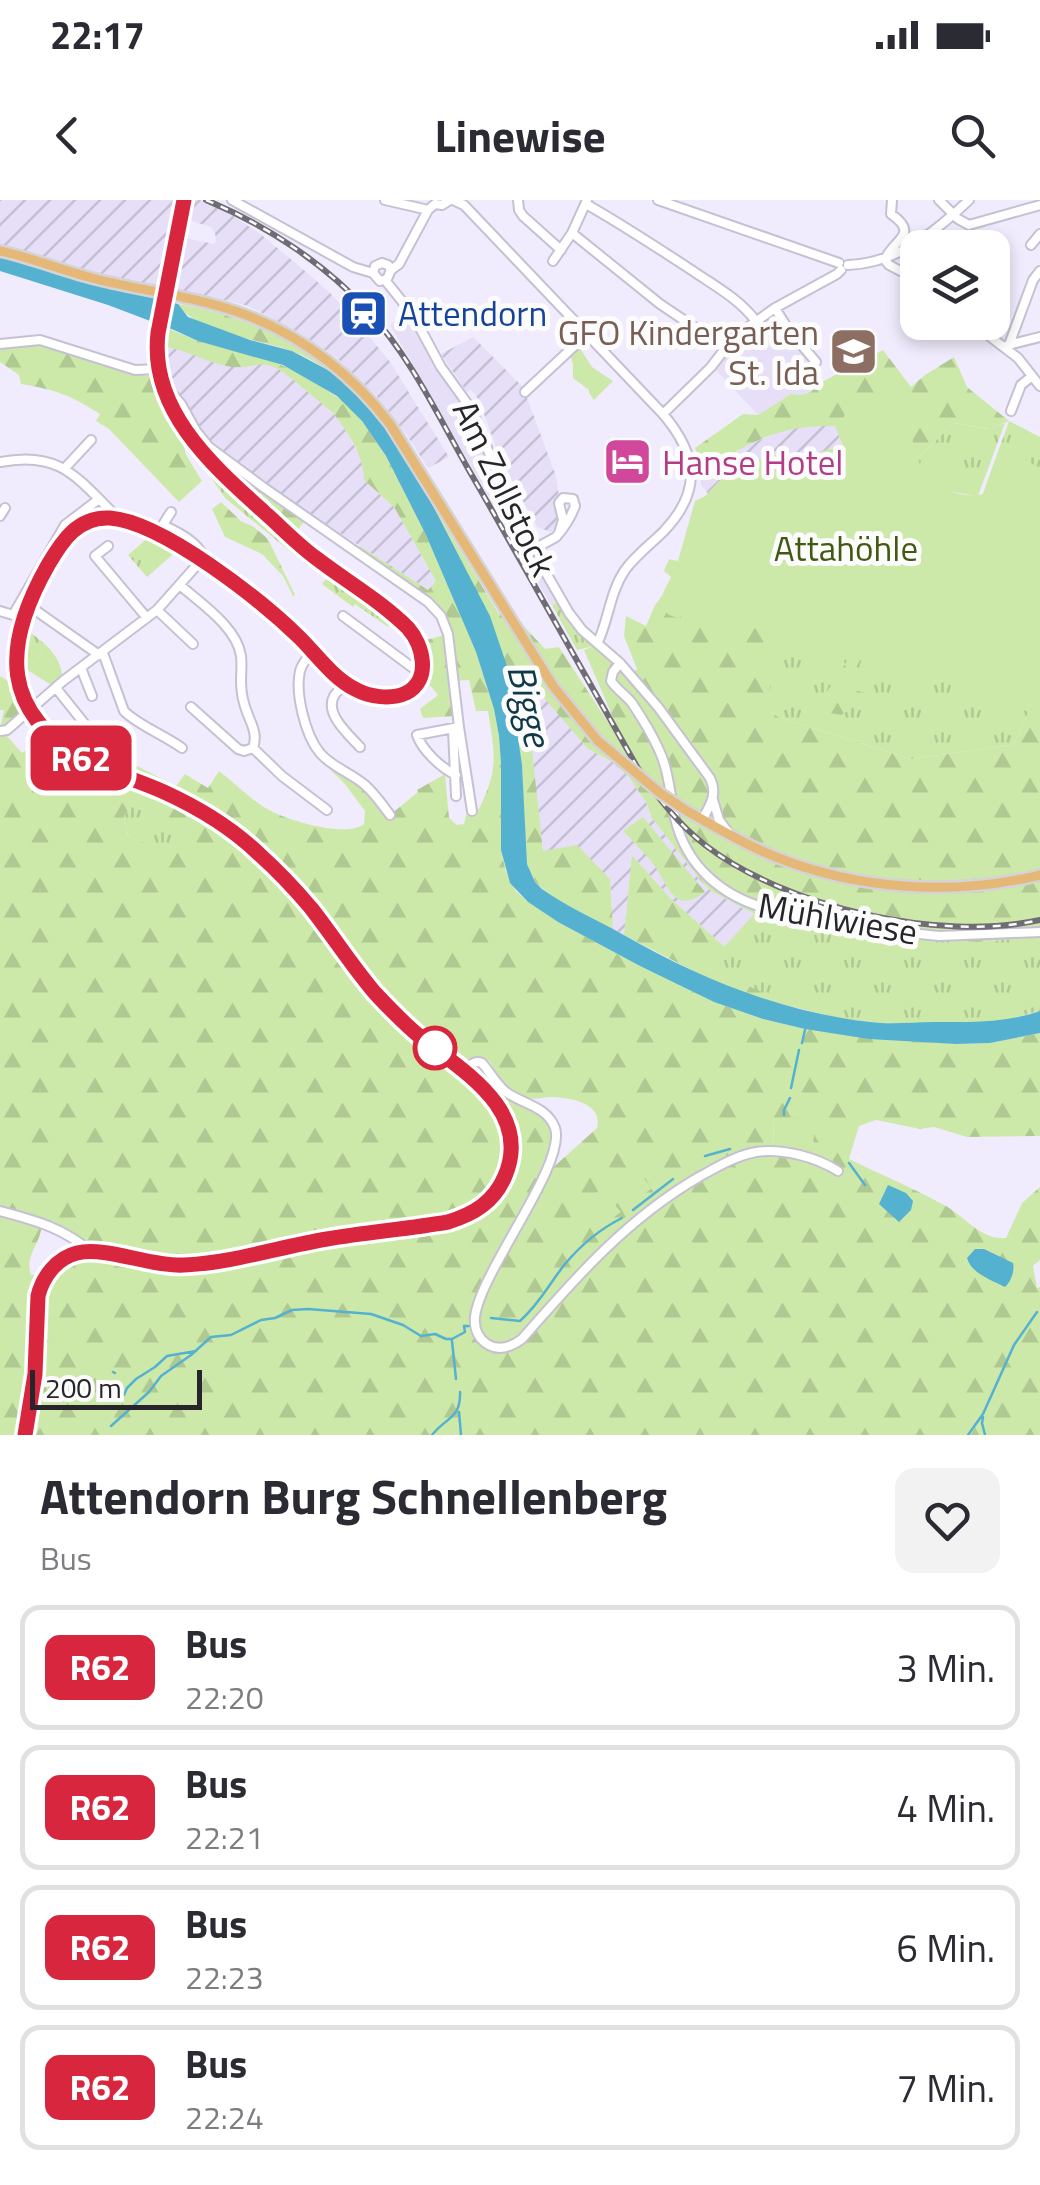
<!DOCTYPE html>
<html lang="de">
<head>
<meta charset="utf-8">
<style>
  body { margin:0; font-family:"Titillium Web",sans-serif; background:#f2f2f3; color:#2b2b33; height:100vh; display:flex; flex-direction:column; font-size:38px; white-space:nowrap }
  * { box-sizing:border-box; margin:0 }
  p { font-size:32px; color:#7c7c81 }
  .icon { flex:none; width:55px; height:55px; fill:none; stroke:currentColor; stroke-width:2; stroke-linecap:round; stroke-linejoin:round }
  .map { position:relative; height:1235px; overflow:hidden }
  .drawer { display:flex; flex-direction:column; background:#fff; flex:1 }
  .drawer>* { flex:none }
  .badge { padding:0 20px; border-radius:15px; font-size:35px; line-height:65px }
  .controls { position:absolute; left:900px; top:30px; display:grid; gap:20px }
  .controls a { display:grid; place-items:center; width:110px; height:110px; border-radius:20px; background:#fff; box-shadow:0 5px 15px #0003; font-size:50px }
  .scale { position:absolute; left:30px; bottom:25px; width:172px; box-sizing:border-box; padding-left:10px; border:5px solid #27252b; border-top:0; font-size:28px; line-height:35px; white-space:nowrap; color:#27252b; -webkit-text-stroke:8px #fcfcfc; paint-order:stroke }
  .map>.badge { position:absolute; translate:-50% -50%; box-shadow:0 0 0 5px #fff }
  .round { display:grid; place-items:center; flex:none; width:105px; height:105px; border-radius:20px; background:#f2f2f3 }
  .summary { display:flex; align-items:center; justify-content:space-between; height:170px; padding:0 40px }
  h1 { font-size:48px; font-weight:700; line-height:75px }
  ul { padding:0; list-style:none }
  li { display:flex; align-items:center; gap:30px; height:125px; margin:0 20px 15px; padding:0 20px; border:5px solid #e1e1e2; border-radius:20px }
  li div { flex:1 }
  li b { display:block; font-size:38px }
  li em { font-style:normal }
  li .badge { min-width:110px; font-weight:700; text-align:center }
  .status { display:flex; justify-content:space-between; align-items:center; height:70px; padding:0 50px; background:#fff; direction:ltr }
  .status svg { height:28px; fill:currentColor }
  header { display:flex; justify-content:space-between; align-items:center; height:130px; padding:0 40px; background:#fff; font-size:45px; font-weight:700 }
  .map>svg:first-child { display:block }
  .built { fill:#e6dff7 }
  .industrial { fill:url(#industrial-furrows) }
  .grass { fill:url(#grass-tufts) }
  .forest { fill:url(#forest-firs); fill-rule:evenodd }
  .park { fill:#cde9a9 }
  .water { fill:#55b1d0 }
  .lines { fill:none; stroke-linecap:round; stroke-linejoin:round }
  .stream { stroke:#55b1d0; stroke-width:2.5 }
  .minor-casing { stroke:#c6c1d2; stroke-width:12 }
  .major-casing { stroke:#d4d3d5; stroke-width:14 }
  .minor { stroke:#fff; stroke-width:8 }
  .major { stroke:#e5b877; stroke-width:9 }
  .rail-casing { stroke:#6f6c76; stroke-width:6 }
  .rail { stroke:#fcfcfc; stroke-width:2.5; stroke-dasharray:8; stroke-linecap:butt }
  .major-bridge-casing { stroke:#d4d3d5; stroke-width:14; stroke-linecap:butt }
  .major-bridge { stroke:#e5b877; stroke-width:9 }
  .line-casing { stroke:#fff; stroke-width:22 }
  .line { stroke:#d7263d; stroke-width:15 }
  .stop-dot { fill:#fff; stroke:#d7263d; stroke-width:5 }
  .labels { text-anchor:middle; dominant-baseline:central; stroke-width:10; stroke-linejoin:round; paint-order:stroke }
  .transit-label { font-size:35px; fill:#164399; stroke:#fcfcfc; text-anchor:start }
  .education-label { font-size:35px; fill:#785e54; stroke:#fcfcfc; text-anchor:end }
  .hotel-label { font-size:35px; fill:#b23c85; stroke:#fcfcfc; text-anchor:start }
  .street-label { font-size:35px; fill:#27252b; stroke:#fcfcfc }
  .park-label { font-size:35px; fill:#415a10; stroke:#fcfcfc }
  .water-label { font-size:38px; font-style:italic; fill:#0f3947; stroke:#fcfcfc }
</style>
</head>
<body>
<div class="status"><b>22:17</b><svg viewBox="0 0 49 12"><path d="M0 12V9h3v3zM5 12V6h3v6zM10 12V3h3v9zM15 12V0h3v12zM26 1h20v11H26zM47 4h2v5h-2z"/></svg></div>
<header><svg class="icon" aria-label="back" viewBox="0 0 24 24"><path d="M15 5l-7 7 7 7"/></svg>Linewise<svg class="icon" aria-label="search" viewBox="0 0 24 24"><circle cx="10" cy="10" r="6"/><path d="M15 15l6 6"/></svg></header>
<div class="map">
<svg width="1040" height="1235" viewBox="0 0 1040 1235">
  <defs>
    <pattern id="industrial-furrows" width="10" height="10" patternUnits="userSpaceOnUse" patternTransform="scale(2.5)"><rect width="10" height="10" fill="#e6dff7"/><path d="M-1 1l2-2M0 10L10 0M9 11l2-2" fill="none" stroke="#c5bfd4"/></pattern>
    <pattern id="grass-tufts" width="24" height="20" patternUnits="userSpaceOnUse" patternTransform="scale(2.5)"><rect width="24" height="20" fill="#cde9a9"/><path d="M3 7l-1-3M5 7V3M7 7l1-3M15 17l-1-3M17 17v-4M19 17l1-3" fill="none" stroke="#b0c892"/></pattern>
    <pattern id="forest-firs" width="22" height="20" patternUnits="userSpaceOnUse" patternTransform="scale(2.5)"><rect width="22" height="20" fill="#cde9a9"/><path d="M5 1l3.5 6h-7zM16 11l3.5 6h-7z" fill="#b0c892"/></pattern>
  </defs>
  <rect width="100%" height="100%" fill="#f1ecfd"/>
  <path class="built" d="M405,113L471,215L490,266L557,401L551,405L390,125Z
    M770,119L774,120L808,163L813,180L818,184L811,192L801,195L791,194L758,215L715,169L737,140Z"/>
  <path class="industrial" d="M0,0H176L172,35L214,44L216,40L215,33L211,27L185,19L188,0H200L224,10L259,33L298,65L329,92L360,125L390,162L449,257L428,268L406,234L376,195L337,158L300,133L248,106L213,97L95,74L0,47Z
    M473,137L523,187L556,276L559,297L556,303L557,317L556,327L551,332L537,327L499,256L479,200L471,189L467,192L441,154Z
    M162,146L186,151L223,165L241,167L256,163L275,165L318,199L333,213L347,232L364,265V280L394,307L436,381L428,390L314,316L307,317L209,247L169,197L160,158Z
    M813,225L835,226L844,249L710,296L701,285V265L719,264L747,245L785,230Z
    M540,492L588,549L612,562L628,576L646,602L652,618L701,681L711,691L754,714L726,748L670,698L633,656L624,735L613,729L610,679L543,652L525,497Z"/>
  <path class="grass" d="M296,171L345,202L333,213L292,179Z
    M1009,221L1040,237V310L982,297Z
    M954,223L988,229L1005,223L978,296L952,292L950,284L921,280L876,299Z
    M195,249L211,268L312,361L308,366L225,298L193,251Z
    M953,294L1000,304L1040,488L1013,545L911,559L778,517L766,508L703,406Z
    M150,336L178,350L147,377L128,355Z
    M329,375L393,420L388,427L355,404L353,407L322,384Z
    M557,402L572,427L594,446L577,450L552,405Z
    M24,427L46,445L29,471L18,464Z
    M133,605L180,626L169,654L128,636L124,616Z
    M754,714L781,721L917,738L977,742L1040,737V811L1006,820L979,823H882L844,819L763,800L766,795L708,769V765Z
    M774,917H822L817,951L811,955L773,948Z"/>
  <path class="forest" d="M178,104C244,115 303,144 354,187C334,174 314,160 292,151C262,140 194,132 178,104Z
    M167,128L198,141L266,159L296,171L292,179C258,151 255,174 222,165C203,160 187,151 167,147Z
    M28,144L54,146L139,175L151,176L159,183L181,233L186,255L202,281L179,302L109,229L96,221L100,214C70,195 56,190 21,184L19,175L0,162V149Z
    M883,150L911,187L925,175L954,157L967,187L1009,221L989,229L954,223L876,299L921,280L942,275L950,284L953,294L703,406L780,434L766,508L778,517L911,559L1013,545L1040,488V737L977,742L917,738L781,721L754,714L711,691L701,681L652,618L646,602L628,576L612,562L588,549L540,493L526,496L543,651L577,645L610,679L613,729L555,699L535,682L527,664L524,642L522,565L421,286L499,414L508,409L545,449L559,447L613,530L617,527L584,450L594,446L626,477L637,469L624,436L626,416L646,426L655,405L680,372L844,249L835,226C804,225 778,230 750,244C729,254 726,263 701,265L695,248L743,214L758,215L791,194L801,195L811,192L818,184Z
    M345,202L362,221L386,256L426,335L476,452L494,509L499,536L501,564V650L506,672L516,691L528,702L558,722L640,766L714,802L763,819L805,829L956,844L990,843L1040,833V936L967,937L934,927L920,929L876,920L859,926L849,959C880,974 913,988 944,1005C965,1016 980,1040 1006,1038L1022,1003L1040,987V1060L1033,1066L1037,1088L1040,1087V1235H31C34,1214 40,1192 41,1171C44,1125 27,1071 87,1058C95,1061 99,1059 108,1060C131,1064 153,1070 176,1070C223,1070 267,1054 313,1047C343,1042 373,1038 404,1034C428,1031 457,1030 479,1019C499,1007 514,987 517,964C521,933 515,918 498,893L500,890C537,916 565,915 543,967L548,972L597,928C603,903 571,898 553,897C545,897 536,900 529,898C517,895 504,885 497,875C494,871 493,865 489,861C483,856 474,858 467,859L437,835L425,833L401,810L375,783L302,687L276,660L247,635L191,600L67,544L76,535L97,551L129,562L176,586L185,574L208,588L219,571C235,583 254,603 271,611C291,621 346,638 364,624L365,611L344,583L319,559L320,553L355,578L390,615L418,592L417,590L445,574L449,618L457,625L464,624L468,608L478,611C499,569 495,555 488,511H476L469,480L456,481L443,413L437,405L357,349L360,346L428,390L436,381L394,307L364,280C364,255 348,233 333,213ZM821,917L813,940L817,951L810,954L773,947L774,918Z
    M207,249L305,321L294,334L217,265L205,250Z
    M221,302L241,321L254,327L268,339L295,395L293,396L283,376L262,354L225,337L212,309Z
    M444,435L455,516L423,518L420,509L438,495L428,483L430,460L426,440Z
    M851,453L862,456L846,487L868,494L859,504L841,515L824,512L822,498L839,475Z
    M0,476L11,483L16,499L24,514L8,525L6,535L22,553L41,539L48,541L67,558L92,571L142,589L199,617L257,657L288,689L395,824L473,885L483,902L494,912L501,928L504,946L500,968L491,986L479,999L458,1011L420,1022L319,1035L199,1060L177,1061L153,1058L94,1046L52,1021L42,1020C43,1043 24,1053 31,1075H39C25,1107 32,1138 29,1171C28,1192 21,1214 18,1235H0V528L4,510H0ZM133,605L179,626L169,653L128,636L124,616Z
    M643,617L705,692C677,713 670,692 657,669C648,656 634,643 623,631Z
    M632,655L670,698L726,748L708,765V769L767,794L763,800L705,777L624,735Z"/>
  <path class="park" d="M579,147L592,167L613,181L594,200L589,193V190L573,178V164L570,155Z
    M915,194L914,201L922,223L909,229L927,288C947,288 963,299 983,294L1000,246L1040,268V490L1029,512L947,484L945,479L690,411L678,418L669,415C656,402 664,391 671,377L664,371L669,359L678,361L695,301L705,296L719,281L755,261L774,255L804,256L854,243L856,237L841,224L848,207C872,213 893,200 915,194Z
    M46,445C57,456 62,466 63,481L56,488L29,471Z
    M641,975L652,988L627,1008L615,995Z
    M601,989L621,1012L594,1032L576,1010Z"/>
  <path class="water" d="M0,56L178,104L188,117L250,140L292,151L326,169L354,187L372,208L399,245L417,275L490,416L508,469L522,565L527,664L535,682L542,689C567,707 596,719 622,734C702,780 788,815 881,823C899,824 916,822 934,822C971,822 1005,823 1040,811V833L990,843L956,844L869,839L805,829L763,819L714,802L640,766L558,722L528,702L510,683L501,650V564L499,536L494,509L476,452L426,335L386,256L362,221L337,196L283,165L198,141L174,130L108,105L0,71Z
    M888,985L906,993L913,1001L911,1010L899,1022L879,1004Z
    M975,1049H984L1013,1063C1015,1070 1011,1082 1005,1087C991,1080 971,1073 967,1058Z"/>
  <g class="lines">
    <path class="stream" d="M802,843L805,830
      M791,888L799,850
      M784,915V910L790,898
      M705,956L730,949
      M849,963L865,985
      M633,1010L673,979
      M491,1118L520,1121C540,1103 549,1084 565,1064C581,1045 600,1029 622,1018
      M452,1141L456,1179
      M113,1172L115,1173
      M124,1195L127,1188L136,1179L155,1167L167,1156L196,1151
      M459,1212L461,1235
      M983,1217L982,1223L985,1235
      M111,1226L149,1192L161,1176L191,1155L211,1137L231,1135L261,1120L275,1118L292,1110L308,1109L371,1114L403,1125L421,1136L435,1134L446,1139H452L465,1132L464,1126H471
      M432,1235C446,1217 461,1219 460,1192
      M968,1235L983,1214L1014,1145L1037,1112"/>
    <defs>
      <path id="minor" d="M232,0L353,67L373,73
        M385,0L424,9
        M453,0L464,5L663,214C697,254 703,290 664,331C651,344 636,355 625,370C610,392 609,418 598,442
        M518,0L519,10L523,16L561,50
        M658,0L839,63
        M892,0L891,14C921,35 892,40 885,60L889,65L918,80
        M939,0L958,19L969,25L1040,5
        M586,4C623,25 658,48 693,71C715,86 739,99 755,120
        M572,33L660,104L724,147
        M1031,45L1040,34
        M553,61L572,33L587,0
        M848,65C898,63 934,33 969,0
        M391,70L388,65L382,63L375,66L373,73L380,81L387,79L391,70L399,64L428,10L435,4L442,5L450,0
        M385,80L413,115L441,167L472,210L493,263L533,339L546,373L569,413L582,430L620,463L658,507L710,578C718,595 710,605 702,620
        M775,108L788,129L816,162
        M971,122L1018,158L1040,186
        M0,144L40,140L135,170L159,169
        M1008,145L1040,137
        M1009,145L1033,80L1040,71
        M525,192L587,134
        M169,197L174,196L181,204L196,231L209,247L263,287L428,402L441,416L448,434L459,527L472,611
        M1011,211L1021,185L1032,176
        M663,214L711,167L734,137L775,108L837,74L841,70
        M0,262C57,251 74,274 111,311L113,318
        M65,268L91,240
        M0,316L5,308
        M108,346L95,356L147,418
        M536,348L556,337C564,328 571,317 575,306L573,299L563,298L559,303L563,320L559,333
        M180,385C200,403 237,427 241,456C243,474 238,483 244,503C248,520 259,531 253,548L244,551L238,549L191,507
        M28,405L99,455
        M157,410L193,444
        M0,411L13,415L65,325L99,299
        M343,416L421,474
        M313,451C308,457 302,463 300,471C295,493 305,535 320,553C332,567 351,573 365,585C375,594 382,604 390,615
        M103,453L124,511C138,525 164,535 182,548
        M620,463L613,472L611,481C617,490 626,495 632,503C642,518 652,534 659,550C669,571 670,595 675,618C686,666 722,697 769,709L910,733L939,736L1040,732
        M81,468L92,496
        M346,484C342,488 337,491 334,496C324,514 350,536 360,547
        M56,488L84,523
        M453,529L456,596
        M0,531L7,530L63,481L157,410L204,357C197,342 180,333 165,326L164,323L171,312
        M253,548L282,576L327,610
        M456,575C441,568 422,550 417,535L459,527
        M713,600L719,620L728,632
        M464,871C470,865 474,860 482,863C490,872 496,884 506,892C522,904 547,906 555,928C567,964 480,1072 475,1117C474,1128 478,1138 487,1144C499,1152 511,1147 522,1139C576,1077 628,1018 699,977C717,967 735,956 756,952C782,948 816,957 838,971
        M0,1011C34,1020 65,1028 92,1053"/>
      <path id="major" d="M0,51C33,58 63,71 96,79C143,91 192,96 238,112C300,134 350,172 390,224L553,486L598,541
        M687,611C716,627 745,645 776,657C859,690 953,696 1040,675
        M25,1235L35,1174L38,1096C43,1076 57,1058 77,1053C106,1046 150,1067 184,1065C232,1063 279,1047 327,1039C367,1032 408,1029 448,1022C474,1014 493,1002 505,976C533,913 466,873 424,840C407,826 390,809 375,793C334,746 305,696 259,654C233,629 197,607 164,593C139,581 112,573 87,561C31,533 0,483 21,420C27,403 37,387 45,372C58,348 72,320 102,318C157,315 254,397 294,433C314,451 331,477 355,489C379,501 416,501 422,469C425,453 418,439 408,427L311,355L214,266L184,229L159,169L157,144L184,0"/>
    </defs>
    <use href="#minor" class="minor-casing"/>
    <use href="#major" class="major-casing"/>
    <use href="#minor" class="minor"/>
    <use href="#major" class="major"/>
    <defs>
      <path id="rail" d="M206,0C266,25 324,63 368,111C411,157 439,218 470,272C526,369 580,467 636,565C655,595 677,623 705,645C787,708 940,742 1040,720"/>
    </defs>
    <use href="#rail" class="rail-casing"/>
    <use href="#rail" class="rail"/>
    <defs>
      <path id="major-bridge" d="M598,541L660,593L687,611"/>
    </defs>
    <use href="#major-bridge" class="major-bridge-casing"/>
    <use href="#major-bridge" class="major-bridge"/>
  </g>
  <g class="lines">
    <defs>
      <path id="line" d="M25,1235L35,1174L38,1096C43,1076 57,1058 77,1053C106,1046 151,1067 184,1065C232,1063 279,1047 327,1039C367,1032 408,1029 448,1022C474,1014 494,1002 505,976C532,912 466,873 424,840C406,826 390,809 375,793C352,766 333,736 311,708C295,689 278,671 259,654C233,629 197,607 164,592C139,581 112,573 87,561C0,513 2,446 48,365C62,341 78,316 110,318C163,322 262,401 300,438C317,455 333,478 355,489C369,497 391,500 406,493C432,480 423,445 408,428C381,401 346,381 316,358C297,344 281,327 264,312C212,265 149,210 158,133L184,0"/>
    </defs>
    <use href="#line" class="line-casing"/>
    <use href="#line" class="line"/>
  </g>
  <defs>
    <symbol id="station-square" viewBox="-11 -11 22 22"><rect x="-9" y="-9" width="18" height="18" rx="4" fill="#1a4fb4" stroke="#fcfcfc"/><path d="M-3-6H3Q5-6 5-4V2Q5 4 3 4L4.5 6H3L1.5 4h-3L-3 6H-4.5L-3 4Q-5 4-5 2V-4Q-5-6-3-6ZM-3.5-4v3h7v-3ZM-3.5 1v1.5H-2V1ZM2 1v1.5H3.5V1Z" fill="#fff"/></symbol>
    <symbol id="school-square" viewBox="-11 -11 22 22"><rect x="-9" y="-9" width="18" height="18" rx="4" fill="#8d6e63" stroke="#fcfcfc"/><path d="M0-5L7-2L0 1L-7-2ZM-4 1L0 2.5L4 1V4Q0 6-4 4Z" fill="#fff"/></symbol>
    <symbol id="hotel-square" viewBox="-11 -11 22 22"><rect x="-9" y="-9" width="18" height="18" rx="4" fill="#d1479c" stroke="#fcfcfc"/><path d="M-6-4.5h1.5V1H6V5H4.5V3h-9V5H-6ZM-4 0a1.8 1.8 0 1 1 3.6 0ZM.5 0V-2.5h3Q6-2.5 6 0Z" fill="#fff"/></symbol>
  </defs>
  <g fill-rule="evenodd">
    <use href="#station-square" x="336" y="86" width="55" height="55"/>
    <use href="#school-square" x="826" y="124" width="55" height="55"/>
    <use href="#hotel-square" x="600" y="234" width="55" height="55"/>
  </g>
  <circle class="stop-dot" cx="435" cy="848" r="20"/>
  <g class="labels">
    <g class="transit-label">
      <text x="398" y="113">Attendorn</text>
    </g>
    <g class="education-label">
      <text x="819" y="132">GFO Kindergarten<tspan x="819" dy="40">St. Ida</tspan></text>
    </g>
    <g class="hotel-label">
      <text x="662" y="262">Hanse Hotel</text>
    </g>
    <g class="street-label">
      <text transform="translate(505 288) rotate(64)">Am Zollstock</text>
      <text transform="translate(838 718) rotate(10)">Mühlwiese</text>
    </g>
    <g class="park-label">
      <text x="846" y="348">Attahöhle</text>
    </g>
    <g class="water-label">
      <text transform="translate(530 505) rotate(77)">Bigge</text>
    </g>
  </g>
</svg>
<div class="controls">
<a><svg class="icon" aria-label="layers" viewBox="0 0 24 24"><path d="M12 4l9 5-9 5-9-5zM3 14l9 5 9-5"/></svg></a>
</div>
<div class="scale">200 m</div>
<b class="badge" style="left:81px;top:558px;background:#d7263d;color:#fff">R62</b>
</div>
<section class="drawer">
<div class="summary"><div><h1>Attendorn Burg Schnellenberg</h1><p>Bus</p></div><a class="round"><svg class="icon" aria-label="heart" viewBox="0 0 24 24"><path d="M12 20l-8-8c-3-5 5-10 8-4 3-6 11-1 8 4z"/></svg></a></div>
<ul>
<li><span class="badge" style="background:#d7263d;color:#fff">R62</span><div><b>Bus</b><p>22:20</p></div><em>3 Min.</em></li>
<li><span class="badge" style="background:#d7263d;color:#fff">R62</span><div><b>Bus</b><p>22:21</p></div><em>4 Min.</em></li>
<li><span class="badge" style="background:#d7263d;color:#fff">R62</span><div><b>Bus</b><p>22:23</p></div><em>6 Min.</em></li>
<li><span class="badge" style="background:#d7263d;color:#fff">R62</span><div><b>Bus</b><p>22:24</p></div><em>7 Min.</em></li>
</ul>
</section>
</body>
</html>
